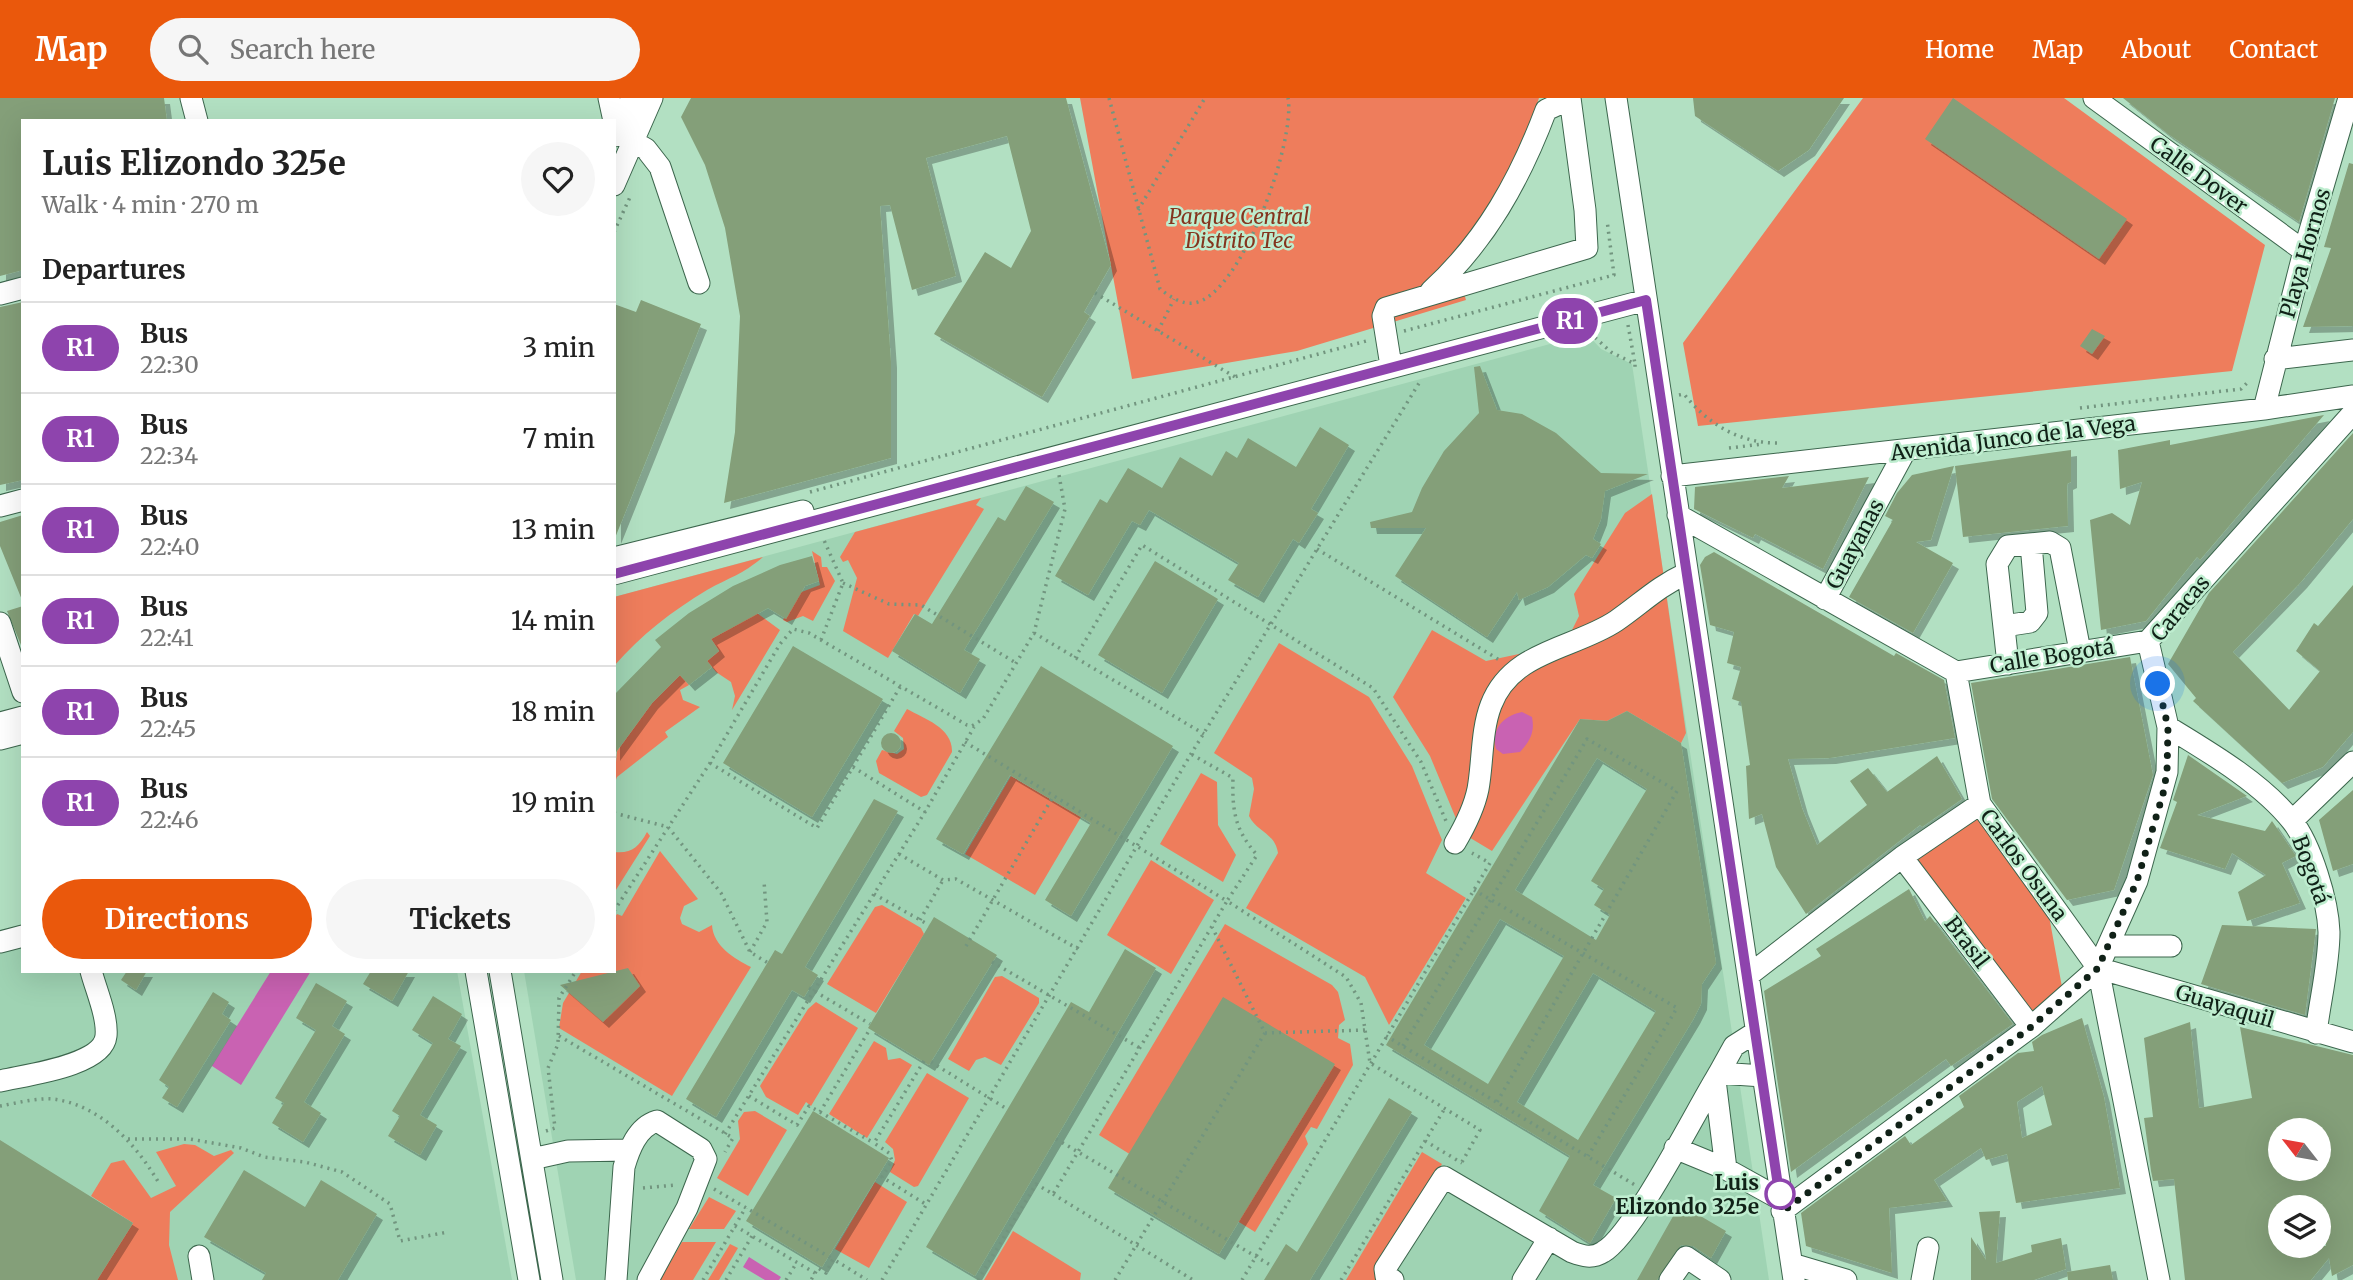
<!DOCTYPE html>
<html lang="en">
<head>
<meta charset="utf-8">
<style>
  body { margin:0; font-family:Merriweather,serif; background:#f6f6f6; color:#222; height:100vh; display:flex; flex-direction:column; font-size:26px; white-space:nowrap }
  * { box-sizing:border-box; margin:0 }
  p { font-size:23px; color:#767676 }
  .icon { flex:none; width:38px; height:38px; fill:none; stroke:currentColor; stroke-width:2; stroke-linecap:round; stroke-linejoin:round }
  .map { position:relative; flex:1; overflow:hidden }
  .sheet { position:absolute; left:21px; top:21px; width:595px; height:854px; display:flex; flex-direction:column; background:#fff; border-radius:0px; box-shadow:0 7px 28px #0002 }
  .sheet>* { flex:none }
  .badge { padding:0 14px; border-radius:23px; font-size:24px; line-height:46px }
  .needle { width:46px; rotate:301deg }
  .controls { position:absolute; left:2268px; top:1020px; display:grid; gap:14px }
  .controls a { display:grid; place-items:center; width:63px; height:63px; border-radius:50%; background:#fff; box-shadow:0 7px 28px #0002; font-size:35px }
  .you { position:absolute; width:35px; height:35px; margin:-18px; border:5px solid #fff; border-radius:50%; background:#1a73e8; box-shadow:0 0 0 10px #1a73e833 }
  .map>.badge { position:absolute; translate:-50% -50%; box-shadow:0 0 0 4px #fff }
  h2 { padding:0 21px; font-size:26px; line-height:63px }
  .round { display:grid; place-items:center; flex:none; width:74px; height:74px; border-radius:37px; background:#f6f6f6 }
  .headline { display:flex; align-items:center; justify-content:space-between; height:119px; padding:0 21px }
  h1 { font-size:33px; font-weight:700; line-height:52px }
  .cta { display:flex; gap:14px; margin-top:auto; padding:14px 21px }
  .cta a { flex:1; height:80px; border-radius:42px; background:#ea580c; color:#fff; font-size:28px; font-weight:700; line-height:80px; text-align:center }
  .cta a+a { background:#f6f6f6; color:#222 }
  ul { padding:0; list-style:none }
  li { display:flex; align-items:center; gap:21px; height:91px; padding:0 21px; border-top:2px solid #e0e0e0 }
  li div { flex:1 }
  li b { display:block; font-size:26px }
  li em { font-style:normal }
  li .badge { min-width:77px; font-weight:700; text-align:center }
  header { display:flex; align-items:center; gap:42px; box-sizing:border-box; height:98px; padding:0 35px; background:#ea580c; color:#fff }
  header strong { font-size:33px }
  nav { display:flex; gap:38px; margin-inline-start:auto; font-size:24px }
  .search { width:490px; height:63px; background:#f6f6f6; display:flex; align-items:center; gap:18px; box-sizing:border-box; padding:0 24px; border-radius:38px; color:#767676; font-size:26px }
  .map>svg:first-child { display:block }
  .built { fill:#9fd3b3 }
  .green { fill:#ee7d5c }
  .water { fill:#c962b2 }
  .building { fill:#849f79; fill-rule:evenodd; filter:url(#shadow) }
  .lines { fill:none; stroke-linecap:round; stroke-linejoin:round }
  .minor-casing { stroke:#3c664d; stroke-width:23 }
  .path { stroke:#72957f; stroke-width:3.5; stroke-dasharray:2 5; stroke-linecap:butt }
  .minor { stroke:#fff; stroke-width:21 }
  .line-casing { stroke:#fff; stroke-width:16 }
  .line { stroke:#8e44ad; stroke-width:10 }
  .walk { stroke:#102117; stroke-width:7; stroke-dasharray:0 12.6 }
  .stop-dot { fill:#fff; stroke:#8e44ad; stroke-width:3.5 }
  .labels { text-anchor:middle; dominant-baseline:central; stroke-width:5; stroke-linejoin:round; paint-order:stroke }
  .street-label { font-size:21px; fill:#102117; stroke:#beedcf }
  .park-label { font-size:21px; font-style:italic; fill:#84351e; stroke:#beedcf }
  .stop-label { font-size:21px; font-weight:bold; fill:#102117; stroke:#beedcf; text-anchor:end }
</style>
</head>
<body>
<header>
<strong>Map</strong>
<div class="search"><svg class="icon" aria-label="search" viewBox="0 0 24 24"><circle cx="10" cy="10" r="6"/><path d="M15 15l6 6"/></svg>Search here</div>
<nav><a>Home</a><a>Map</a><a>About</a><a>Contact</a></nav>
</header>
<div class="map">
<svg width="2353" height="1182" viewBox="0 0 2353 1182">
  <defs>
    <filter id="shadow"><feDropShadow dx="6" dy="6" stdDeviation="0" flood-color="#0004"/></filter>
  </defs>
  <rect width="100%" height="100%" fill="#b2e0c2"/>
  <path class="built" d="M1587,236L1601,251L1632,266L1769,1182H576L524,873H614V499Z
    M23,826V873H457L512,1182H0V832Z"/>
  <path class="green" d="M1080,0H1539C1520,59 1488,111 1454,162L1466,202L1297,253L1132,281Z
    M1863,0H2064L2265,147L2232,273L1698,328L1683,245Z
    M1652,396L1686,635L1681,645L1627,613L1607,623L1580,621L1492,753L1462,735L1430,658L1393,599L1432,532L1486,563L1565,546L1579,518L1574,496L1625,415Z
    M981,400L976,407L984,411L918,518L914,516L888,560L843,533L857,480L848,462L843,464L840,459L855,434Z
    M812,453L821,459L822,469H827L835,483L813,523L803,518L787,524L783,522L799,495L820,487Z
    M763,459C742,477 730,479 707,492C672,513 641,537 614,568V499Z
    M757,515L780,532L732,612L735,598L731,584L716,574L707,563L719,553L711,541Z
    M1279,545L1369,599L1412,668L1442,742L1426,775L1466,800L1389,927L1365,879L1246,810L1278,755C1275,735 1257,734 1249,718L1254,691L1252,680L1214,655Z
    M680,577L689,587L680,592L683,602L700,609L665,634L668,639L617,679L614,687L617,653L652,605Z
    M907,611C925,621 953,630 952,654L927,697L921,699L879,675L876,663L882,652L897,656L904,651L903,640L894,633Z
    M1201,675L1217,684L1218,727L1236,757L1223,784L1160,746Z
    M1011,678L1081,719L1035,797L965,756Z
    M1980,706L2045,796L2064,900L2031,929L1902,759Z
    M647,734L650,738L614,795V754C631,756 639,749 647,734Z
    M660,753L698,801L684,808L680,820L682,826L699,834L712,827C713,848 735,861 751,869L672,998L559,930L563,905L582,873H614V821L617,816L622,818Z
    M1151,762L1214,802L1171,876L1107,837Z
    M882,807L921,830L924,836L876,915L827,886L875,809Z
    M1225,826L1332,887L1338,894L1345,922L1339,927L1338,940L1350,946L1353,967L1317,1031L1311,1029L1305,1038L1308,1046L1255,1134L1099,1037Z
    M1002,878L1039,900V905L1001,967L985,959L976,962L969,973L948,961L995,879Z
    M816,904L858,930L811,1008L806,1004L798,1017L766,999L760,988L808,911Z
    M874,943L886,950L888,962L900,960L912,967L867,1040L829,1016Z
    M927,975L969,1000L918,1088L914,1089L890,1074L895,1062L893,1051L885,1044Z
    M755,1013L787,1032L748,1098L717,1080L740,1041L738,1023L744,1014Z
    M184,1046L195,1047L214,1058L231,1052L234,1055L170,1114L169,1147L178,1182H97L133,1125L91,1098L111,1065L124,1062L151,1100L176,1088L156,1054Z
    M1422,1054L1442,1066L1379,1169L1382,1182H1346Z
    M875,1084L907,1104L869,1170L835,1151Z
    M709,1099L736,1113L724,1131H689Z
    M1013,1133L1081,1175L1080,1182H984Z
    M682,1144H716L693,1182H660Z
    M730,1146L738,1150L719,1182H708Z"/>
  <path class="water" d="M1522,614L1532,619C1535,634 1530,643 1520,654L1503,656L1496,651C1491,631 1503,618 1522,614Z
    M271,873H311L241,987L212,968Z
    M749,1159L781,1179L779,1182H765L743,1169Z"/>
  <path class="building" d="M0,0H164L167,23H23V172L0,178Z
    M691,0H1066L1111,167L1084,214L1090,218L1042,299L934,236L985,154L1011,170L1031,133L1007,38L926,60L956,178L912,192L890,107L880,108L891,264V360L724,405L735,334L740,218L725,130L705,67L681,19Z
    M1693,0H1844L1809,52L1778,73L1695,18Z
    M1953,0L2127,121L2099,161L1925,41Z
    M2123,0H2335L2299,124L2168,36Z
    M2349,65L2353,66V228L2303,229L2331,150L2324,149Z
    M641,202L701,226L615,440L614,206L636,214Z
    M23,204V382L0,387V209Z
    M2092,231L2105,238L2092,256L2080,248Z
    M1480,268L1497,312L1522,316L1556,335L1601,375L1648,376L1605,393L1601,421L1593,441L1601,446L1592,460L1586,457L1548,489L1519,502L1517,494L1487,539L1395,478L1426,430H1371L1370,424L1412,414L1422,390L1444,353L1479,315L1474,269Z
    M2324,317L2200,462L2197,459L2146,523L2101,532L2090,422L2112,415L2130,427L2142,384L2120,391L2118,352L2170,342V347Z
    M1320,329L1349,347L1311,411L1318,415L1299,445L1293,441L1258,499L1228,482L1239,465L1149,412L1140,427L1132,423L1088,497L1055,478L1100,401L1107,405L1128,370L1162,390L1180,359L1212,378L1226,353L1237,360L1248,340L1296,369Z
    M2353,335V421L2301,484L2233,554L2289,612L2320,573L2296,553L2314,525L2318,528L2353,487V634L2323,669L2282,685L2193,603L2196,600L2168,566L2209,495Z
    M2071,352V384L2067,386L2068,428L1963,439L1955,368Z
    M1954,368L1931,442L1916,444L1953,465L1913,535L1849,499L1893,422L1885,418L1897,395L1912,377Z
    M1789,378L1782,390L1869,379L1823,471L1755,436L1753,440L1694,411L1695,389Z
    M1026,388L1054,404L964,552L980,561L960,595L892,553L915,516L932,526L998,419L1005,423Z
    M23,417V502H22L0,448V424Z
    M1714,454L1894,558L1896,555L1944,582L1955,640L1830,660L1788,661L1802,710L1817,747L1867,707L1850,683L1868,670L1887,694L1937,658L1962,701L1922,729L1920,727L1806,816L1776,769L1762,716L1749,721L1746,668L1750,667L1741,604L1732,601L1741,569L1727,565L1734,534L1710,527L1700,467L1705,459Z
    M812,458L819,483L805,488L786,521L768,510L711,541L719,553L707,563L712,569L689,587L680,577L652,605L614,657V597L661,549L655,542L689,515L733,488L780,467Z
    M1155,463L1218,501L1162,595L1098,557Z
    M23,508V552L7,513Z
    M793,548L883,601L812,719L723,665Z
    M2130,559L2153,677L2114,792L2067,802L1992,701L1971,585Z
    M1041,568L1173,648L1071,818L1045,802L1091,725L1010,677L963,756L936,741Z
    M1627,613L1681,645L1716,865L1702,886L1701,906L1694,920L1593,1087L1616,1100L1590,1145L1539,1113L1570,1058L1386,947L1580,621L1607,623ZM1597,660L1647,691L1591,783L1604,791L1594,807L1610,817L1596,842L1515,792ZM1500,821L1564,858L1488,986L1424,947ZM1593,875L1656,913L1578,1042L1517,1004Z
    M881 645a10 10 0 1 1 20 0a10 10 0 1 1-20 0Z
    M2188,657L2247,698L2197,717L2265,733L2272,723L2296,758L2282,765L2300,805L2247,823L2238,794L2266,777L2232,755L2225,771L2160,750L2177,704L2173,702Z
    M2353,692V766L2333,773L2319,722Z
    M874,701L898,713L805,869L818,877L804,899L792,892L716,1019L686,1001L775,852L782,856Z
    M1909,791L1925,823L1930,818L2013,926L1951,968L1946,961L1791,1074L1764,893L1821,858L1816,851Z
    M934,819L997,857L929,967L868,930Z
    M2222,827L2316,831L2305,917L2201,886Z
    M1125,851L1156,870L975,1178L926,1149L1071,904L1089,914Z
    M628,870L640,888L603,924L560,887Z
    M127,873H147L136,892L121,882Z
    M371,873H409L392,903L363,886Z
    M316,885L347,903L332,928L345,936L304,1004L321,1015L303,1044L272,1025L284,1005L275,1000L316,932L296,920Z
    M213,894L229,904L222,916L231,922L177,1009L162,1000L169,989L159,982Z
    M433,898L462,916L448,941L461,948L420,1017L437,1027L420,1057L388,1038L400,1018L392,1013L433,945L412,932Z
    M1223,899L1335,966L1219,1156L1108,1090Z
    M2082,920L2104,999L2120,1090L2016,1105L2007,1056L1986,1062L1981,1050L1934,1082L1947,1103L1889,1110L1892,1175L1806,1148L1801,1115L1905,1038L1911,1047L1964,1009L1959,998L2018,955L2034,953L2032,944L2042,937ZM2042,988L2052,1027L2022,1040L2017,1004Z
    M2190,924L2199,1010L2252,1000L2240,929L2353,957V1167L2332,1178L2329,1160L2311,1182H2185L2174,1081L2153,1083L2151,1073L2144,1020L2153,1019L2144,940ZM2280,1032H2319V1071H2280ZM2280,1110H2319L2326,1148H2280Z
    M1389,1000L1412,1014L1310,1182H1264L1286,1146L1297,1154Z
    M813,1013L889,1060L822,1169L746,1123Z
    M0,1042L133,1125L97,1182H0Z
    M244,1072L305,1109L321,1082L377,1116L338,1182H262L266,1175L204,1139Z
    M1680,1106L1726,1133L1711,1160L1693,1148L1681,1147L1657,1182H1637Z
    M2000,1113L1996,1165L2032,1154L2031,1147L2061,1140L2066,1171L2034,1182H1971V1139L1986,1162L1979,1114Z
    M2110,1167L2113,1182H2068L2067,1174Z"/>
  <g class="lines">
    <defs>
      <path id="minor" d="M191,0L197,23
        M609,0L614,23
        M1616,0L1794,1182
        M2094,0L2304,153
        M616,34L646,51L660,69L699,185
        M614,38L632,0
        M614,87L652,0
        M1431,193C1486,143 1520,81 1546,12L1570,1
        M0,196L23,190
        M2275,261L2353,252
        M1391,268L1383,218L1386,210L1587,150L1585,112L1570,0
        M2264,311L2304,153L2349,0
        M1672,378L2264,311L2353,298
        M0,408L23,402
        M1678,417L1956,574
        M614,460L803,413
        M614,476L1646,202
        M1825,501L1905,353
        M0,525L23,594
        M2004,528L2030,524L2037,515L2031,446
        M2148,543L2353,315
        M2008,566L1997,466L2008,448L2050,444L2060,450L2080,553
        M1956,574L1980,706L2098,870L2159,1182
        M1956,574L2148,543
        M0,625L23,619
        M2168,629C2209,654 2262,685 2292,723C2311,747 2328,803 2329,834C2329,867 2320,902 2316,935
        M0,641L23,635
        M2292,723L2353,664
        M1455,745C1465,728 1474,711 1478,691C1483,664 1481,633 1491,607C1512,552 1574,551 1616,523C1642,505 1657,489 1687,475
        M1902,759L2031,929
        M0,844L23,838
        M2109,848H2171
        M2098,870L2353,944
        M476,873L529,1182
        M500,873L552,1182
        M1749,877L1902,759L1980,706
        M1719,975L1734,948L1756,934
        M0,983C25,977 103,968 106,938C108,919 96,892 91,873
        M1675,1050L1726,1071L1715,982L1719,975L1763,978
        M532,1061L568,1053L629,1052
        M1726,1071L1780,1101
        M1782,1113L2031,929L2098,870L2137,783L2167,674L2168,629L2148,543
        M199,1158L203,1182
        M1792,1166L1846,1182
        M616,1182L624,1069C629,1052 637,1029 657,1023L701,1051L706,1061L687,1110L648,1182
        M1393,1182L1386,1178L1385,1171L1444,1079L1572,1154C1583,1158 1592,1161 1603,1154C1633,1137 1694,1017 1715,982
        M1523,1182L1549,1140
        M1670,1182L1686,1159L1720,1182
        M1922,1182L1928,1150"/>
    </defs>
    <use href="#minor" class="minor-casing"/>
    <path class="path" d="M1109,0L1160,191C1169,198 1182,207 1194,205C1241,198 1296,43 1288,0
      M1138,112L1205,0
      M614,134L631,97
      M1095,195L1235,279
      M1628,227L1635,266
      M1158,233L1174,201
      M1404,233L1614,177L1607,122
      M1590,235L1611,254L1635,266V270
      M1679,297L1684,296C1707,325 1738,345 1777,345
      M2080,310L2241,291L2249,283
      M1729,350L1763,346
      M810,394L1370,242
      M1317,451L1501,563
      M843,485L889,506L921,507L1016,565
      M1034,535L1204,636
      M821,542L843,485L823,440
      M1075,560L1142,447L1373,590L1421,664L1446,723
      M965,644L1227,803L1257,757C1235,732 1232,713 1233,680L1191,656
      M710,665L817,730L900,589
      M853,669L925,714
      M614,715L668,729L721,795L750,854L768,865
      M899,756L943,782L956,781L1078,851
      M1474,792L1677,910L1588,1058
      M874,796L929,827
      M614,813L710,665L780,546L793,531L809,535L967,627L972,628L983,621L1034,535L1065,411L1059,377
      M920,822L943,782
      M966,848L1054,697
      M750,854L767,824L764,783
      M992,864L1140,950
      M809,890L870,926
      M1265,935L1365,932
      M559,938L733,1040L725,1054
      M1386,938L1635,1087
      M1403,948L1587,641L1677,693L1497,1004
      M924,963L874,1045L889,1055L892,1063L882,1079L927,1107
      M931,964L1007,1011
      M749,998L797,1027L809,1008L820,1014L870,931
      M0,1008C18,1005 42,998 59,1002C104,1010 139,1050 160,1087
      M820,1014L874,1045
      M546,1033L555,1030L548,970L558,946L559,900L576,873
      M725,1036L925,714L974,629
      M128,1041H190L241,1050L264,1059L305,1064L342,1074L390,1106L400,1143L448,1134
      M1056,1041L1272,1168
      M1425,1043L1462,1065
      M643,1090L676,1087
      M714,1091L833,1161
      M1053,1096L1193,1182
      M735,1128L815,1175L811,1182
      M815,1175L818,1170L826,1175L833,1161L867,1182
      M703,1182L746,1109
      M726,1182L752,1138
      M786,1182L797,1164
      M882,1182L1191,656L1421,282
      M978,1182L1036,1086L1053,1096L1227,803L1346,879L1361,905L1370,965L1480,1032L1462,1064
      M1115,1182L1265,935L1212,829
      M1242,1182L1490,765L1472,755
      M1341,1182L1445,1010"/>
    <use href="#minor" class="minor"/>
  </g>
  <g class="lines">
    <defs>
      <path id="line" d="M614,476L1646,202L1780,1101"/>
    </defs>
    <use href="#line" class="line-casing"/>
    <use href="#line" class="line"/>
    <path class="walk" d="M1780,1096L1782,1114L2031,929L2098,870L2137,783L2163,696L2167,674L2168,629L2158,586"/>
  </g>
  <circle class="stop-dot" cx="1780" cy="1096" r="14"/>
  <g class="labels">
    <g class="street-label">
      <text transform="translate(2199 77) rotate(36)">Calle Dover</text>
      <text transform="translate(2305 155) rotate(-74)">Playa Hornos</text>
      <text transform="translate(2013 340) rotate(-7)">Avenida Junco de la Vega</text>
      <text transform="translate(1855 446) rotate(-62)">Guayanas</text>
      <text transform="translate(2180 510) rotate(-50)">Caracas</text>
      <text transform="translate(2052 558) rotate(-9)">Calle Bogotá</text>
      <text transform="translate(2024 767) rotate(54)">Carlos Osuna</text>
      <text transform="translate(2311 772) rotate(70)">Bogotá</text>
      <text transform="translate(1967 844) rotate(53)">Brasil</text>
      <text transform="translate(2225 908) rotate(17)">Guayaquil</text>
    </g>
    <g class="park-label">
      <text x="1239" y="118">Parque Central<tspan x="1239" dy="24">Distrito Tec</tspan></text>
    </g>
    <g class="stop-label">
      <text x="1759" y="1084">Luis<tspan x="1759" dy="24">Elizondo 325e</tspan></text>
    </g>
  </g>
</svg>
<div class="controls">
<a><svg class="needle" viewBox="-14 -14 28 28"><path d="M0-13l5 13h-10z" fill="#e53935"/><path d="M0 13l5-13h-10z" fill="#767676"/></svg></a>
<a><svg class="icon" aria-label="layers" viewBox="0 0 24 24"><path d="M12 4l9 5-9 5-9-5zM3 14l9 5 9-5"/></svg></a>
</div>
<div class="you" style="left:2158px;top:586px"></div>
<b class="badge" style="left:1570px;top:223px;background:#8e44ad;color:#fff">R1</b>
<section class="sheet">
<div class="headline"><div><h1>Luis Elizondo 325e</h1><p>Walk · 4 min · 270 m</p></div><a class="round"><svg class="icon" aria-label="heart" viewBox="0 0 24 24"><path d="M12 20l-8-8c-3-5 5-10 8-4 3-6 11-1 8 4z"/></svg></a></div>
<h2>Departures</h2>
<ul>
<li><span class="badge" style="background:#8e44ad;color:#fff">R1</span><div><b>Bus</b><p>22:30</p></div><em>3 min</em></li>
<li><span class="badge" style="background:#8e44ad;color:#fff">R1</span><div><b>Bus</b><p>22:34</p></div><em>7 min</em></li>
<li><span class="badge" style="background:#8e44ad;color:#fff">R1</span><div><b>Bus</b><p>22:40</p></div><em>13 min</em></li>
<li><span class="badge" style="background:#8e44ad;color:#fff">R1</span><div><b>Bus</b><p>22:41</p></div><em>14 min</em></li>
<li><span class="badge" style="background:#8e44ad;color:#fff">R1</span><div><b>Bus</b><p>22:45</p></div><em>18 min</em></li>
<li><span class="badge" style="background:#8e44ad;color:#fff">R1</span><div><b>Bus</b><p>22:46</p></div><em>19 min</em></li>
</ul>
<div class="cta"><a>Directions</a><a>Tickets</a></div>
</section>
</div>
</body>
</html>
